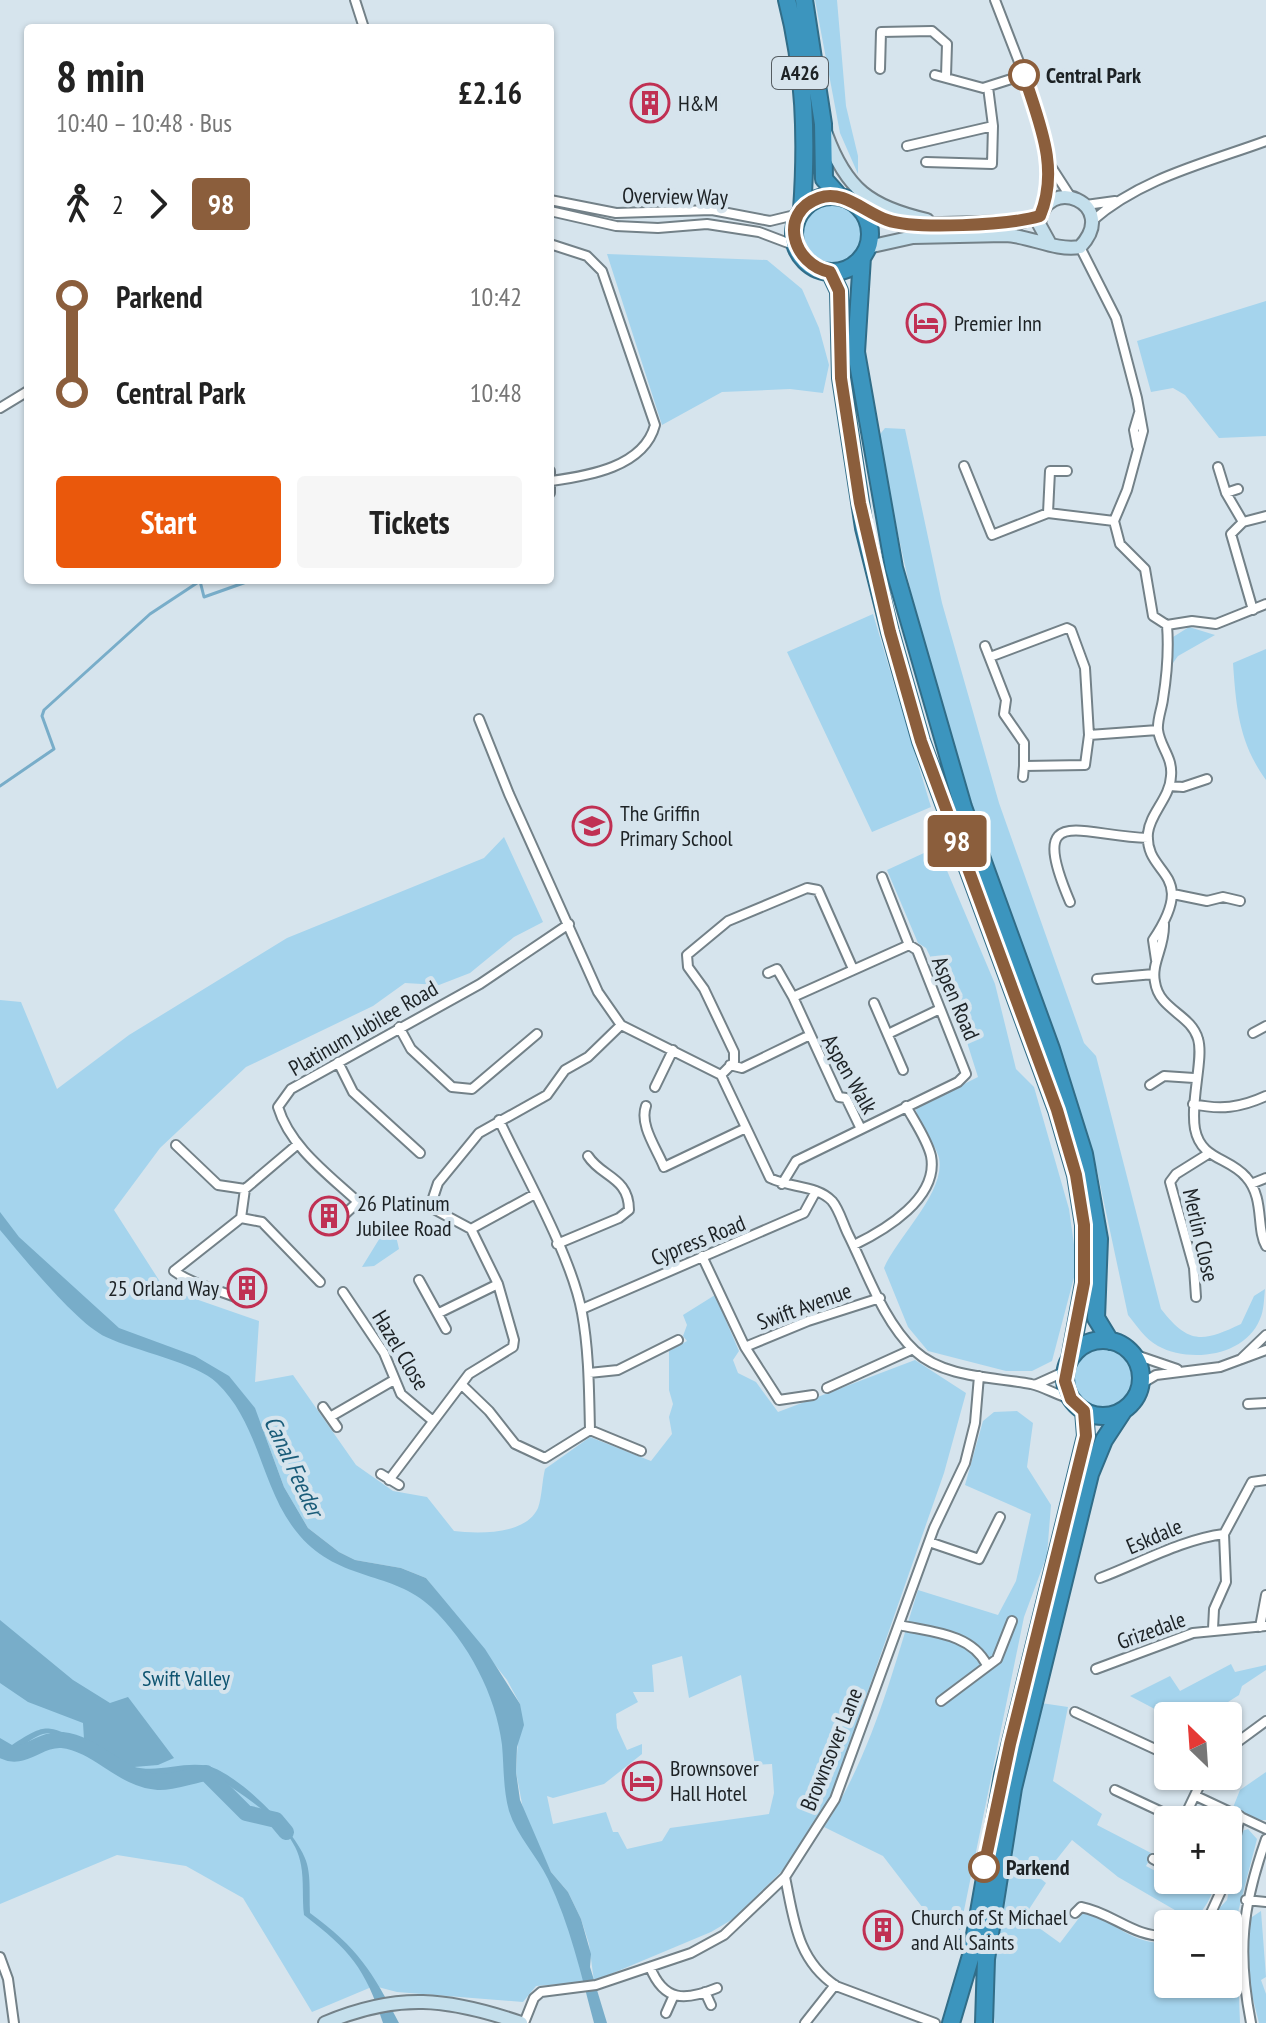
<!DOCTYPE html>
<html lang="en">
<head>
<meta charset="utf-8">
<style>
  body { margin:0; font-family:"PT Sans Narrow",sans-serif; background:#f6f6f6; color:#222; height:100vh; display:flex; flex-direction:column; font-size:30px; white-space:nowrap }
  * { box-sizing:border-box; margin:0 }
  p { font-size:26px; color:#767676 }
  .icon { flex:none; width:44px; height:44px; fill:none; stroke:currentColor; stroke-width:2; stroke-linecap:round; stroke-linejoin:round }
  .map { position:relative; flex:1; overflow:hidden }
  .details { position:absolute; left:24px; top:24px; width:530px; height:560px; display:flex; flex-direction:column; background:#fff; border-radius:8px; box-shadow:0 2px 6px #0004 }
  .details>* { flex:none }
  .badge { padding:0 16px; border-radius:6px; font-size:28px; line-height:52px }
  .needle { width:52px; rotate:335deg }
  .tools { position:absolute; left:1154px; top:1702px; display:grid; gap:16px }
  .tools a { display:grid; place-items:center; width:88px; height:88px; border-radius:8px; background:#fff; box-shadow:0 2px 6px #0004; font-size:40px }
  .map>.badge { position:absolute; translate:-50% -50%; box-shadow:0 0 0 4px #fff }
  .legs { display:flex; align-items:center; gap:12px; height:88px; padding:0 32px; font-size:26px }
  .legs p { margin-inline-start:auto }
  .headline { display:flex; align-items:center; justify-content:space-between; height:136px; padding:0 32px }
  h1 { font-size:44px; font-weight:600; line-height:60px }
  .primary-button { display:flex; gap:16px; margin-top:auto; padding:16px 32px }
  .primary-button a { flex:1; height:92px; border-radius:8px; background:#ea580c; color:#fff; font-size:32px; font-weight:600; line-height:92px; text-align:center }
  .primary-button a+a { background:#f6f6f6; color:#222 }
  ul { padding:0 32px; list-style:none }
  li { display:flex; align-items:center; gap:28px; height:96px; font-size:30px }
  li i { display:grid; place-items:center; width:12px; height:100%; margin:0 10px; background:currentColor }
  li i::after { content:''; width:20px; height:20px; margin:-10px; border:6px solid; border-radius:50%; background:#fff }
  li p { margin-inline-start:auto }
  li:first-child i { background:linear-gradient(#0000 50%,currentColor 0) }
  li:last-child i { background:linear-gradient(currentColor 50%,#0000 0) }
  .map>svg:first-child { display:block }
  .green { fill:#a5d4ed; fill-rule:evenodd }
  .water { fill:#78adc9 }
  .lines { fill:none; stroke-linecap:round; stroke-linejoin:round }
  .stream { stroke:#78adc9; stroke-width:3 }
  .river { stroke:#78adc9; stroke-width:16 }
  .street-casing { stroke:#738188; stroke-width:12 }
  .secondary-casing { stroke:#738188; stroke-width:16 }
  .highway-casing { stroke:#316d88; stroke-width:20 }
  .street { stroke:#fff; stroke-width:8 }
  .secondary { stroke:#c4dfec; stroke-width:12 }
  .highway { stroke:#3c95be; stroke-width:16 }
  .line-1-casing { stroke:#fff; stroke-width:18 }
  .line-1 { stroke:#8b5e3c; stroke-width:12 }
  .stop-1-dot { fill:#fff; stroke:#8b5e3c; stroke-width:4 }
  .labels { text-anchor:middle; dominant-baseline:central; stroke-width:8; stroke-linejoin:round; paint-order:stroke }
  .shield { fill:#d6e4ed; stroke:#545c61; stroke-width:2 }
  .shield-label { font-size:20px; font-weight:bold; fill:#1d2225 }
  .stop-label { font-size:22px; font-weight:bold; fill:#1d2225; stroke:#d6e4ed; text-anchor:start }
  .poi-label { font-size:22px; fill:#1d2225; stroke:#d6e4ed; text-anchor:start }
  .street-label { font-size:22px; fill:#1d2225; stroke:#d6e4ed }
  .park-label { font-size:22px; fill:#0e5470; stroke:#d6e4ed }
  .water-label { font-size:24px; font-style:italic; fill:#1a5c79; stroke:#d6e4ed }
</style>
</head>
<body>
<div class="map">
<svg width="1266" height="2023" viewBox="0 0 1266 2023">
  <rect width="100%" height="100%" fill="#d6e4ed"/>
  <path class="green" d="M815,0H837L846,106L858,156V174L840,133Z
    M800 234a31 31 0 1 1 62 0a31 31 0 1 1-62 0Z
    M607,254L767,260L802,289L819,328L829,365L823,393L790,389L722,392L662,425Z
    M1266,301V436L1219,438L1185,395L1173,388L1151,392L1137,341Z
    M885,428L905,429L942,603L999,803L1084,1043L1096,1056L1161,1309C1189,1345 1203,1342 1241,1324L1254,1296L1265,1289C1264,1298 1264,1311 1260,1319C1245,1357 1189,1363 1158,1346C1145,1339 1137,1326 1128,1315L1097,1170L962,777L918,625L877,438Z
    M873,614L931,807L872,832L787,652Z
    M1189,627L1215,635L1178,656L1173,663V637Z
    M1266,649V780C1239,743 1236,707 1233,663Z
    M504,837L543,922L514,937L470,973L439,985L405,983L373,1006L246,1067L160,1148L114,1210L164,1288L259,1321L255,1382L293,1375L356,1465L393,1491L427,1497L454,1531C478,1534 526,1535 538,1508C542,1497 542,1481 545,1469L590,1437L651,1461L672,1434L669,1417L673,1404L669,1390V1351L687,1341L683,1336L687,1325L683,1315L715,1295L739,1351L733,1360L738,1373L756,1382L778,1412L915,1360L966,1393L944,1473L831,1797L785,1868L733,1919L711,1932L594,1981L589,1944L581,1919L568,1892L551,1872L524,1814L516,1772L520,1704L507,1680L426,1578L401,1568L355,1560L339,1552L308,1528L284,1487L259,1419L285,1497L318,1545L418,1586L498,1687L514,1799L581,1944L587,1982L536,1986L523,2002L397,1992L374,1986L312,2012L243,1898L186,1866L117,1855L0,1904V1000L21,1002L57,1089L129,1035L287,938L484,858ZM682,1656L689,1698L741,1675L755,1765L772,1764L774,1793L769,1814L670,1828L662,1841L627,1849L618,1832H613L606,1812L553,1824L547,1796L553,1798L604,1784L642,1754V1744L627,1750L617,1728L616,1714L638,1702L633,1692H654L652,1665Z
    M937,847L995,984L1016,1069L1034,1087L1069,1209L1077,1266L1052,1361L1032,1371H1006L928,1351L908,1327L884,1268C897,1237 946,1192 939,1158C935,1141 916,1126 916,1108L978,1077L957,1011L926,948L918,943L887,870Z
    M386,1228L395,1232L399,1249L374,1266L362,1267Z
    M1074 1379a30 30 0 1 1 60 0a30 30 0 1 1-60 0Z
    M1017,1411L1033,1423L1027,1467L1051,1505L1047,1555L1024,1617L960,1930L926,1912L883,1856L824,1827C871,1757 893,1670 918,1590L998,1615L1016,1581L1031,1514L965,1485L983,1421L994,1412Z
    M1231,1664L1235,1672L1266,1665V1670L1242,1686L1239,1695L1206,1716H1168L1130,1696L1170,1676L1180,1691Z
    M1041,1703L1068,1707L1053,1781L1102,1814L1097,1825L1153,1854L1146,1866L1189,1889L1199,1880H1216C1211,1901 1199,1924 1174,1924L1180,1913L1118,1877L1072,1840L1041,1879L1046,1883L1024,1917L1060,1943L1082,1914L1095,1912C1115,1927 1142,1947 1168,1942V1984H1228V1924H1204L1227,1900L1242,1831L1248,1829L1257,1839L1236,1920L1240,2023H995C979,1944 1023,1785 1041,1703Z
    M1266,1772V1820H1254L1232,1810L1240,1790Z
    M1261,1911L1266,1977L1261,1980L1266,1994V2023H1259L1249,1983V1919Z"/>
  <path class="water" d="M0,1212L19,1237L119,1328L195,1356L229,1376L255,1408L284,1487L308,1528L339,1552L355,1560L401,1568L426,1578L485,1649L520,1704L524,1725L517,1747L516,1772L520,1800L551,1872L568,1892L581,1919L591,1954L590,1967L607,2023H594C581,1974 570,1925 548,1879C537,1856 517,1836 509,1811C503,1789 504,1767 502,1745C496,1695 468,1642 431,1607C393,1571 340,1582 300,1536C261,1492 261,1425 217,1383C197,1363 135,1351 106,1337C77,1324 23,1257 0,1230Z
    M0,1620L73,1680L110,1703L128,1697L174,1758L158,1765L134,1767C159,1773 184,1761 208,1766C237,1773 300,1834 307,1864C311,1879 309,1897 310,1913C358,1948 372,1971 399,2023H383C365,1968 350,1950 304,1915C302,1899 304,1881 301,1865C295,1824 242,1796 211,1773L156,1778L131,1772L96,1750L93,1752C79,1742 61,1728 40,1735C30,1739 22,1748 11,1751L0,1744V1738L12,1745C50,1720 45,1728 84,1739L83,1723L28,1702L0,1683Z"/>
  <g class="lines">
    <path class="stream" d="M0,786L54,749L42,716L44,710L150,614L200,581L204,597L252,580"/>
    <path class="river" d="M0,1749C22,1764 38,1738 62,1740C98,1744 122,1780 158,1782C172,1783 192,1775 206,1773L246,1813L276,1820L286,1832"/>
    <defs>
      <path id="street" d="M355,0L364,28
        M995,0L1024,75L1050,165L1070,196
        M880,69L881,32L932,31L947,44L946,76
        M935,75L983,88L1024,75
        M907,146L993,126L988,87
        M926,162L992,164L993,126
        M550,200L616,213L712,210L770,221L799,214
        M1047,205L1050,166
        M1086,205L1115,201
        M550,211L616,226L658,228L707,224L759,232L796,246
        M1092,221C1141,178 1206,163 1266,141
        M550,244L587,256L602,271L655,425C644,467 588,476 551,481
        M1080,247L1116,318L1137,398L1143,431L1127,490L1114,521L1120,544L1145,569L1153,616L1167,625L1192,621L1216,624L1266,604
        M0,408L28,391
        M1137,446L1134,430L1139,413
        M964,466L992,535L1048,513L1114,521
        M1218,467L1226,493L1243,522
        M550,471V493
        M1226,493L1238,489
        M1048,513L1050,471H1067
        M1253,610L1231,534L1243,522L1266,516
        M985,646L1006,700L1004,714L1024,743V766
        M990,657L1067,628L1071,630L1085,668L1089,735L1158,730
        M479,719L509,794L598,992L621,1025L721,1075L770,1178C790,1188 817,1185 832,1201C839,1209 843,1224 848,1234C867,1272 883,1321 915,1351C944,1378 994,1377 1031,1384C1044,1387 1057,1395 1071,1399
        M1023,777L1024,766L1085,765L1089,735
        M1170,786L1183,787L1207,779
        M882,877L909,945
        M1173,894L1207,901L1223,897L1240,901
        M1070,902C1027,801 1079,836 1148,838
        M1164,924C1165,947 1151,963 1155,982C1159,1010 1191,1014 1198,1039C1204,1058 1190,1101 1195,1129C1201,1160 1229,1157 1246,1177C1265,1198 1256,1229 1266,1246
        M1156,960L1153,940C1200,870 1144,877 1148,833C1150,813 1170,798 1171,776C1173,757 1160,747 1158,730C1157,720 1162,708 1163,699C1167,674 1169,650 1167,625
        M768,973L777,969L793,997
        M1097,979L1154,974
        M874,1003L903,1070
        M399,1027L411,1049L452,1087L472,1089L537,1034
        M1253,1033L1266,1026
        M888,1034L940,1009
        M338,1062L353,1092L420,1153
        M730,1065L742,1068L808,1036
        M721,1075L734,1062V1052L704,989L688,967L687,955L728,921L807,888L818,890L853,969
        M1150,1085L1164,1076L1194,1078
        M655,1087L673,1050
        M1193,1104C1220,1110 1240,1108 1266,1096
        M646,1106C639,1125 657,1149 664,1167L746,1128
        M499,1120C524,1173 572,1257 582,1313C589,1351 589,1391 590,1430L641,1451
        M176,1145L218,1185L245,1189
        M782,1184L796,1161L958,1082L966,1074L917,950L909,945L793,997L839,1097L846,1098L861,1129
        M1251,1184L1266,1178
        M535,1194L471,1229L430,1207L438,1183L479,1133L547,1095L565,1070L588,1057L621,1025
        M241,1218L262,1222L320,1282
        M331,1227L358,1202C329,1175 290,1147 278,1107L291,1089L480,984L569,924
        M557,1244L619,1218L629,1210C629,1177 601,1177 588,1156
        M854,1245C885,1230 939,1198 931,1156C927,1139 914,1121 906,1106
        M702,1256L745,1347L808,1321L880,1298
        M419,1280L446,1329
        M343,1292L384,1353L401,1394L433,1421
        M1196,1297L1194,1268L1170,1182L1176,1174L1208,1154
        M243,1300C220,1290 193,1285 174,1271L241,1218L245,1189L298,1144
        M582,1309L804,1213L816,1191
        M439,1313L498,1284
        M745,1347L779,1400L813,1395
        M1133,1354L1177,1369
        M1241,1359L1266,1335
        M589,1373L618,1370L678,1340
        M1141,1384L1156,1375L1220,1367L1266,1350
        M462,1385L489,1411L515,1444L545,1458L590,1430
        M1035,1385L1066,1371
        M827,1388L913,1349
        M1248,1404L1266,1403
        M323,1407L337,1427
        M330,1417L394,1380
        M381,1474L399,1485
        M389,1480L469,1374L513,1347L514,1340L498,1284L471,1229
        M929,1542L979,1559L1000,1517
        M1100,1578C1140,1563 1183,1539 1224,1534
        M899,1625C930,1632 971,1633 987,1665
        M1260,1627L1266,1595
        M1213,1629L1214,1609L1226,1582L1224,1534L1252,1482L1266,1480
        M1096,1669L1193,1633L1266,1626
        M941,1701L997,1659L1012,1621
        M1075,1712L1168,1755
        M1228,1749L1266,1721
        M1115,1790L1179,1820
        M1196,1796L1266,1829
        M1183,1820L1204,1776
        M1153,1859L1168,1867
        M1161,1863L1168,1849
        M1228,1874L1240,1816
        M785,1877C794,1920 797,1960 836,1986L935,2023
        M1246,1900L1266,1902
        M1075,1913L1081,1907C1113,1913 1134,1938 1168,1936
        M1199,1924L1210,1915L1226,1880
        M0,1957L8,1979L14,2023
        M650,1967C664,2002 685,2001 717,1988
        M705,1992L711,2005
        M666,2013L674,1995
        M524,2023L534,1998L541,1992L596,1985L691,1953L724,1935L785,1877L835,1799L934,1528L965,1463L975,1423L979,1376
        M805,2023L835,1985
        M1251,2023C1237,1952 1242,1907 1266,1839"/>
      <path id="secondary" d="M826,134C846,189 870,207 927,220
        M863,212L904,225L1019,222L1040,216
        M868,247L913,237L1005,235C1031,236 1054,251 1080,247C1121,204 1045,172 1039,224L1050,244
        M325,2023C398,1992 448,1998 521,2023"/>
      <path id="highway" d="M787,0C805,70 807,139 802,210
        M804,0L823,124L824,179L839,196
        M794 234a38 38 0 1 1 76 0a38 38 0 1 1-76 0Z
        M862,257L856,352L894,568L963,807L1051,1049L1084,1154L1099,1239L1096,1318L1110,1341
        M830,272L839,291L841,378L864,528L890,632L921,741L1057,1110L1076,1175L1084,1225V1283L1070,1359
        M1065 1378a38 38 0 1 1 76 0a38 38 0 1 1-76 0Z
        M951,2023L972,1952L1003,1775L1086,1436L1084,1411
        M984,2023L986,1959L1013,1788L1090,1474L1104,1440L1123,1411"/>
    </defs>
    <use href="#street" class="street-casing"/>
    <use href="#secondary" class="secondary-casing"/>
    <use href="#highway" class="highway-casing"/>
    <use href="#street" class="street"/>
    <use href="#secondary" class="secondary"/>
    <use href="#highway" class="highway"/>
  </g>
  <g class="lines">
    <defs>
      <path id="line-1" d="M984,1867L1010,1744L1086,1436L1084,1411L1071,1399L1065,1381L1084,1283V1225L1076,1175L1057,1110L921,741L890,632L860,503L841,378L839,291L830,272C793,265 777,213 819,198C843,189 864,212 887,220C915,230 1010,225 1040,216C1060,168 1039,123 1024,75"/>
    </defs>
    <use href="#line-1" class="line-1-casing"/>
    <use href="#line-1" class="line-1"/>
  </g>
  <defs>
    <symbol id="building-ring" viewBox="-11 -11 22 22"><circle r="9.5" fill="#d6e4ed" stroke="#c03053" stroke-width="1.5"/><path d="M-4-6H4V6H1V3H-1V6H-4ZM-2.5-4.3h1.7v1.8h-1.7ZM.8-4.3h1.7v1.8H.8ZM-2.5-1h1.7V.8h-1.7ZM.8-1h1.7V.8H.8Z" fill="#c03053"/></symbol>
    <symbol id="hotel-ring" viewBox="-11 -11 22 22"><circle r="9.5" fill="#d6e4ed" stroke="#c03053" stroke-width="1.5"/><path d="M-6-4.5h1.5V1H6V5H4.5V3h-9V5H-6ZM-4 0a1.8 1.8 0 1 1 3.6 0ZM.5 0V-2.5h3Q6-2.5 6 0Z" fill="#c03053"/></symbol>
    <symbol id="school-ring" viewBox="-11 -11 22 22"><circle r="9.5" fill="#d6e4ed" stroke="#c03053" stroke-width="1.5"/><path d="M0-5L7-2L0 1L-7-2ZM-4 1L0 2.5L4 1V4Q0 6-4 4Z" fill="#c03053"/></symbol>
  </defs>
  <g fill-rule="evenodd">
    <use href="#building-ring" x="628" y="81" width="44" height="44"/>
    <use href="#hotel-ring" x="904" y="301" width="44" height="44"/>
    <use href="#school-ring" x="570" y="804" width="44" height="44"/>
    <use href="#building-ring" x="307" y="1194" width="44" height="44"/>
    <use href="#building-ring" x="225" y="1266" width="44" height="44"/>
    <use href="#hotel-ring" x="620" y="1759" width="44" height="44"/>
    <use href="#building-ring" x="861" y="1908" width="44" height="44"/>
  </g>
  <g class="stop-1-dot">
    <circle cx="1024" cy="75" r="14"/>
    <circle cx="984" cy="1867" r="14"/>
  </g>
  <g class="labels">
    <rect class="shield" x="772" y="57" width="56" height="32" rx="6"/>
    <g class="shield-label">
      <text x="800" y="73">A426</text>
    </g>
    <g class="stop-label">
      <text x="1046" y="75">Central Park</text>
      <text x="1006" y="1867">Parkend</text>
    </g>
    <g class="poi-label">
      <text x="678" y="103">H&amp;M</text>
      <text x="954" y="323">Premier Inn</text>
      <text x="620" y="813">The Griffin<tspan x="620" dy="25">Primary School</tspan></text>
      <text x="357" y="1203">26 Platinum<tspan x="357" dy="25">Jubilee Road</tspan></text>
      <text x="219" y="1288" text-anchor="end">25 Orland Way</text>
      <text x="670" y="1768">Brownsover<tspan x="670" dy="25">Hall Hotel</tspan></text>
      <text x="911" y="1917">Church of St Michael<tspan x="911" dy="25">and All Saints</tspan></text>
    </g>
    <g class="street-label">
      <text transform="translate(675 196) rotate(1)">Overview Way</text>
      <text transform="translate(956 998) rotate(67)">Aspen Road</text>
      <text transform="translate(363 1028) rotate(-30)">Platinum Jubilee Road</text>
      <text transform="translate(850 1074) rotate(60)">Aspen Walk</text>
      <text transform="translate(1201 1235) rotate(77)">Merlin Close</text>
      <text transform="translate(698 1240) rotate(-22)">Cypress Road</text>
      <text transform="translate(804 1306) rotate(-20)">Swift Avenue</text>
      <text transform="translate(401 1350) rotate(59)">Hazel Close</text>
      <text transform="translate(1154 1536) rotate(-23)">Eskdale</text>
      <text transform="translate(1151 1630) rotate(-20)">Grizedale</text>
      <text transform="translate(831 1749) rotate(-68)">Brownsover Lane</text>
    </g>
    <g class="park-label">
      <text x="186" y="1678">Swift Valley</text>
    </g>
    <g class="water-label">
      <text transform="translate(294 1466) rotate(65)">Canal Feeder</text>
    </g>
  </g>
</svg>
<div class="tools">
<a><svg class="needle" viewBox="-14 -14 28 28"><path d="M0-13l5 13h-10z" fill="#e53935"/><path d="M0 13l5-13h-10z" fill="#767676"/></svg></a>
<a>+</a>
<a>−</a>
</div>
<b class="badge" style="left:957px;top:841px;background:#8b5e3c;color:#fff">98</b>
<section class="details">
<div class="headline"><div><h1>8 min</h1><p>10:40 – 10:48 · Bus</p></div><b>£2.16</b></div>
<div class="legs"><svg class="icon" aria-label="walk" viewBox="0 0 24 24"><circle cx="13" cy="4" r="2"/><path d="M13 8l-2 6 4 7M11 14l-3 7M7 12l3-4h3l4 4"/></svg>2<svg class="icon" aria-label="forward" viewBox="0 0 24 24"><path d="M9 5l7 7-7 7"/></svg><b class="badge" style="background:#8b5e3c;color:#fff">98</b></div>
<ul>
<li><i style="color:#8b5e3c"></i><b>Parkend</b><p>10:42</p></li>
<li><i style="color:#8b5e3c"></i><b>Central Park</b><p>10:48</p></li>
</ul>
<div class="primary-button"><a>Start</a><a>Tickets</a></div>
</section>
</div>
</body>
</html>
